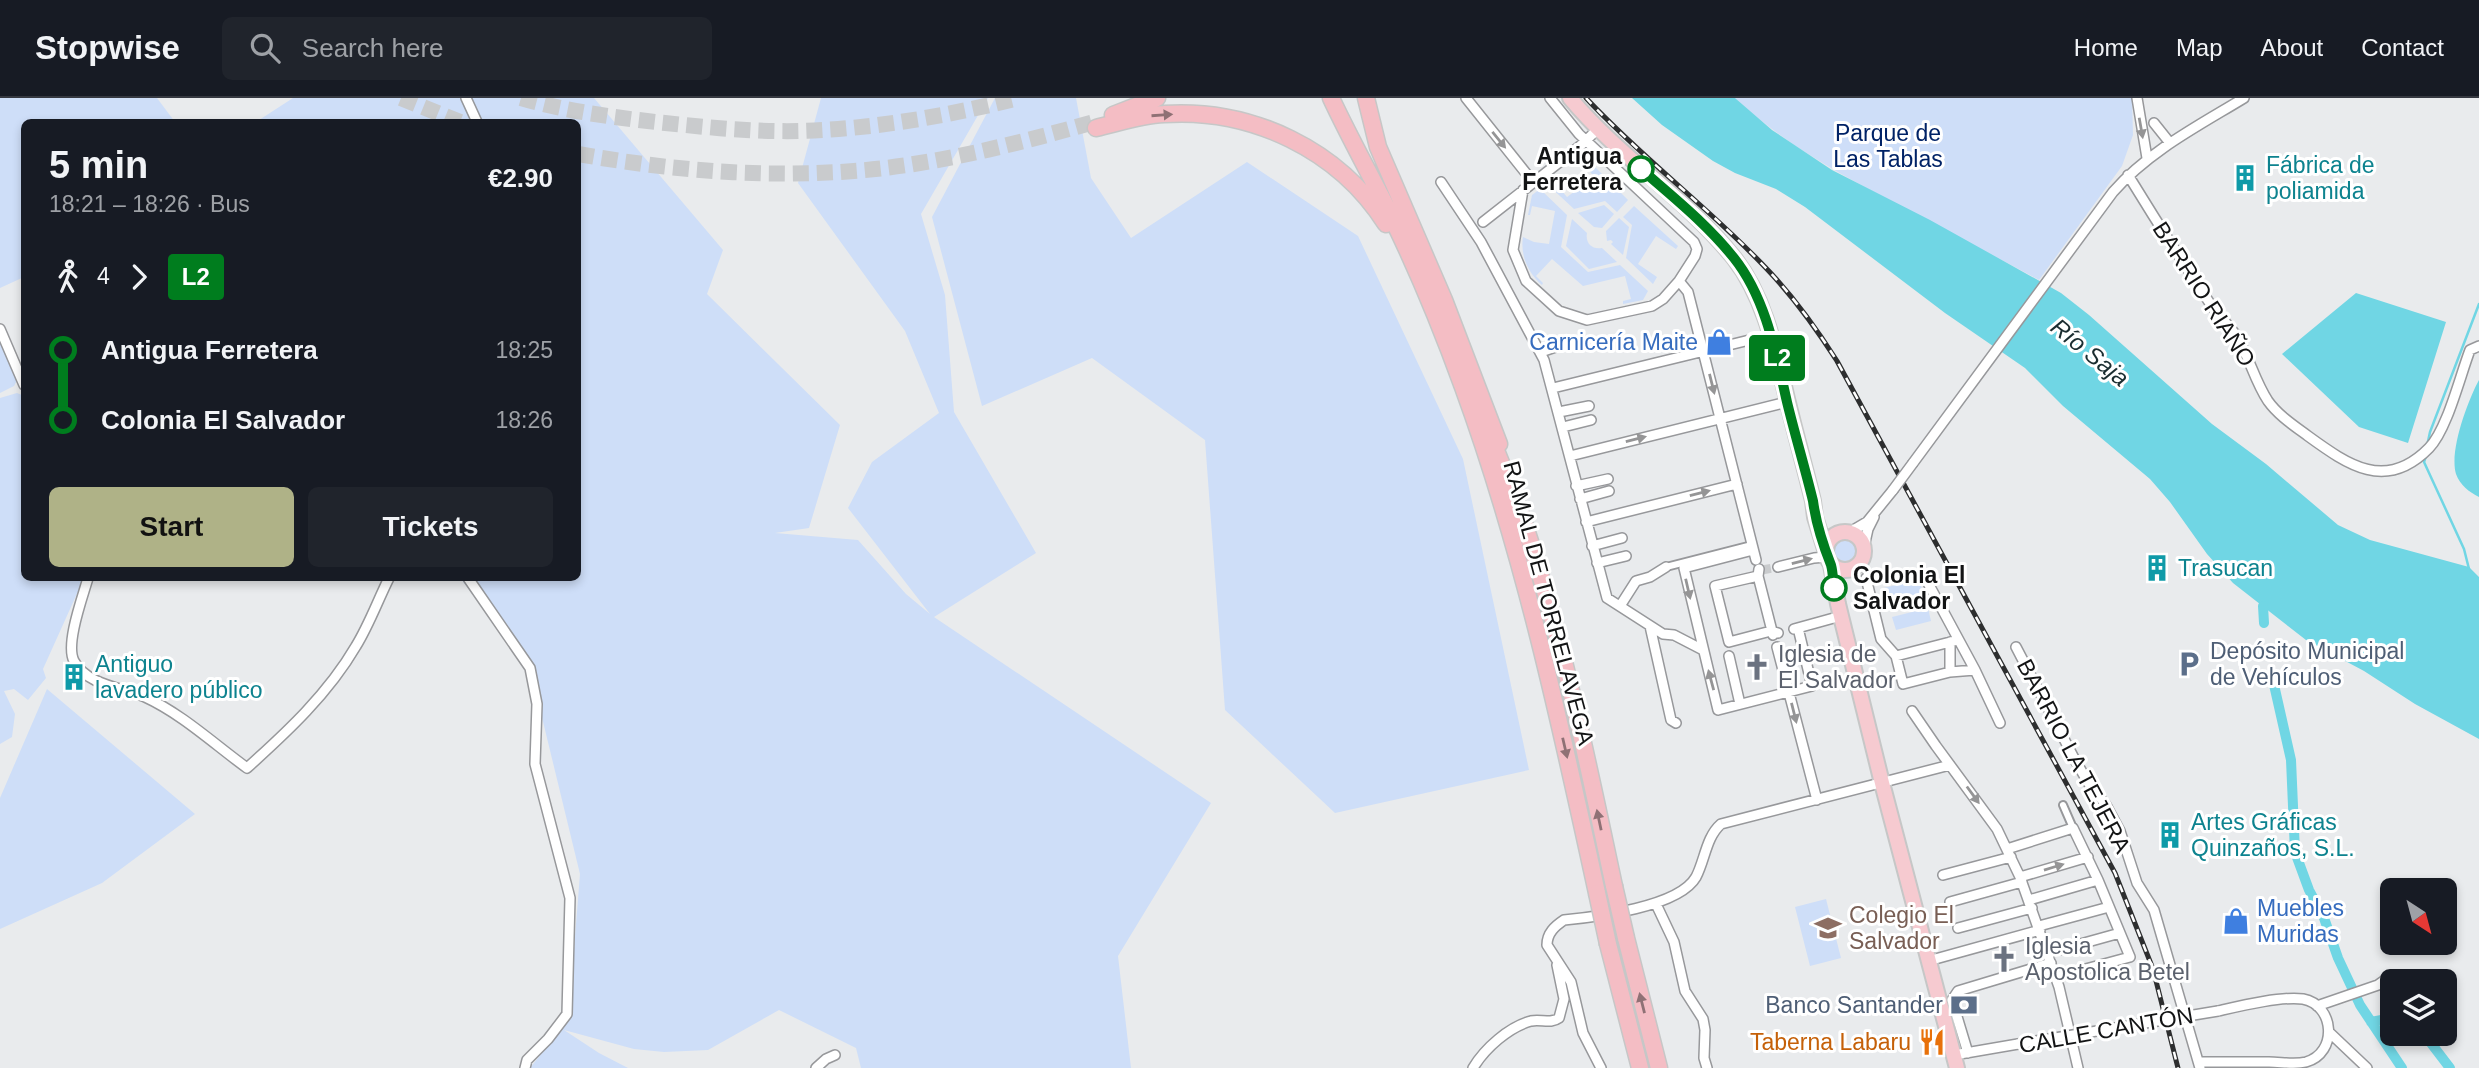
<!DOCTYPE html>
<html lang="en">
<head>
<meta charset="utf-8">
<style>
  body { margin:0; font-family:Arial,sans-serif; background:#20242c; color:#f1f3f6; height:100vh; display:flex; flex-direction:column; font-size:26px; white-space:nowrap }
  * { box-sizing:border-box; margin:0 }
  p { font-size:23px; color:#9ea1a6 }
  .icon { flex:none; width:38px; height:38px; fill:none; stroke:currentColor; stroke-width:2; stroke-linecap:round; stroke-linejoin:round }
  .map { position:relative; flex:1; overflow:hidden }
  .details { position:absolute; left:21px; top:21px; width:560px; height:462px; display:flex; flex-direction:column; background:#171b24; border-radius:10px; box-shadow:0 4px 10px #0003 }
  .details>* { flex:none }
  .badge { padding:0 14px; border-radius:5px; font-size:24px; line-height:46px }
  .needle { width:46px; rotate:144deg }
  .controls { position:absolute; left:2380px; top:780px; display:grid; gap:14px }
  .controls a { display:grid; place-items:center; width:77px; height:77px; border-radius:10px; background:#171b24; box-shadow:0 4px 10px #0003; font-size:35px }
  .map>.badge { position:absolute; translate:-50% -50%; box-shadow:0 0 0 4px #fff }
  .legs { display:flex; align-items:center; gap:10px; height:77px; padding:0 28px; font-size:23px }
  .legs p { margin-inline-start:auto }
  .summary { display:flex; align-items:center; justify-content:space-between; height:119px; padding:0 28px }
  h1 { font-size:38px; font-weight:700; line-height:52px }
  .cta { display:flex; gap:14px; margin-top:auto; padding:14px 28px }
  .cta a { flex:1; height:80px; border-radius:10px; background:#afb287; color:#111; font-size:28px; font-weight:700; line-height:80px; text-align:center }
  .cta a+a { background:#20242c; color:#f1f3f6 }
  ul { padding:0 28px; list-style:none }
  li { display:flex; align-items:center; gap:24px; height:70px; font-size:26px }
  li i { display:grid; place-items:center; width:10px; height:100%; margin:0 9px; background:currentColor }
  li i::after { content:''; width:18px; height:18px; margin:-9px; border:5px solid; border-radius:50%; background:#171b24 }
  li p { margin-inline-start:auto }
  li:first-child i { background:linear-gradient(#0000 50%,currentColor 0) }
  li:last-child i { background:linear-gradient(currentColor 50%,#0000 0) }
  header { display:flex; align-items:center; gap:42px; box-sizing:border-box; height:98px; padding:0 35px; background:#171b24; border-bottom:2px solid #363941 }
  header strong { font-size:33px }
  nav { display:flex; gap:38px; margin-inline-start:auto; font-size:24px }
  .search { width:490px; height:63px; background:#20242c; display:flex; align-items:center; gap:18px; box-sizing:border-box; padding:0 24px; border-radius:10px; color:#9ea1a6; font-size:26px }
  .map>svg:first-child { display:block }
  .green { fill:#cedef8 }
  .water { fill:#70d6e4 }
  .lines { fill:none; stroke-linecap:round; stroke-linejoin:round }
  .stream { stroke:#70d6e4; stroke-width:2.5 }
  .canal { stroke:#70d6e4; stroke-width:10 }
  .minor-tunnel { stroke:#c9cbcd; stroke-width:9; stroke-dasharray:9 4.5; stroke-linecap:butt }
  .motorway-tunnel { stroke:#c9cbcd; stroke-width:16; stroke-dasharray:16 8; stroke-linecap:butt }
  .pedestrian-casing { stroke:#97989b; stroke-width:10 }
  .minor-casing { stroke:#97989b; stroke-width:12 }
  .trunk-casing { stroke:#c6c7c7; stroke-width:18 }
  .motorway-casing { stroke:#c6c7c7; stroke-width:19 }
  .pedestrian { stroke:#fff; stroke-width:6 }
  .minor { stroke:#fff; stroke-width:9 }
  .trunk { stroke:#f6cad0; stroke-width:14 }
  .motorway { stroke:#f4bdc4; stroke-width:16 }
  .rail-casing { stroke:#2d2e2f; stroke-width:5 }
  .rail { stroke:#fff; stroke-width:2.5; stroke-dasharray:8; stroke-linecap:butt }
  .minor-bridge-casing { stroke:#97989b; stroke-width:12; stroke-linecap:butt }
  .motorway-bridge-casing { stroke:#c6c7c7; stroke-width:19; stroke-linecap:butt }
  .minor-bridge { stroke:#fff; stroke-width:9 }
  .motorway-bridge { stroke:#f4bdc4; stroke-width:16 }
  .oneway { fill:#8f7175 }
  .oneway2 { fill:#959596 }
  .line-1-casing { stroke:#fff; stroke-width:16 }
  .line-1 { stroke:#007d1e; stroke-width:10 }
  .stop-1-dot { fill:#fff; stroke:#007d1e; stroke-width:3.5 }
  .labels { text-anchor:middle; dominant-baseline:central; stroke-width:6; stroke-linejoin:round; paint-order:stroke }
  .park-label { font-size:23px; fill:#026; stroke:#fff }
  .stop-label { font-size:23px; font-weight:bold; fill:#131415; stroke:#fff; text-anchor:end }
  .culture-label { font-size:23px; fill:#0d838f; stroke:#fff; text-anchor:start }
  .street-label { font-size:23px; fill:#131415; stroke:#fff }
  .shop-label { font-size:23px; fill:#366cbe; stroke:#fff; text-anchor:end }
  .service-label { font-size:23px; fill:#4e5e75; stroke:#fff; text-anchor:start }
  .worship-label { font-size:23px; fill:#5b616d; stroke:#fff; text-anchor:start }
  .education-label { font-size:23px; fill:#785e54; stroke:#fff; text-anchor:start }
  .food-label { font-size:23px; fill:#c56008; stroke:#fff; text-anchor:end }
  .water-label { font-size:24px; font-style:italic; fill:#1a2d30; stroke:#fff }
</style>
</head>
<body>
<header>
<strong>Stopwise</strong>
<div class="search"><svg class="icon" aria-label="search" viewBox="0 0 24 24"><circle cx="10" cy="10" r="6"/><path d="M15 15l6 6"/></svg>Search here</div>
<nav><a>Home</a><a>Map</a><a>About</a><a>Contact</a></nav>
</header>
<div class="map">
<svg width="2479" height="970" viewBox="0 0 2479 970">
  <rect width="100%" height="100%" fill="#e9ebed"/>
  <path class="green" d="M0,0H157L175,24H24V179L0,190Z
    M293,0H594L723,152L707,196L840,327L809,430L775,435L858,442L906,496L930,516L848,410L872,364L939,315L905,233L798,85L821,0H988L921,116L945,197L954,314L1036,455L934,519L1211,705L1118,858L1131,970H861L856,950L779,912L708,952L664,954L634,951L564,932L599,955L628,970H530L561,931L569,914L580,776L530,570L460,480H578V24H256Z
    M995,0H1076L1091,80L1131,140L1247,64L1358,138L1463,361L1529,672L1335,715L1225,612L1205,342L1092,260L982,308L932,119Z
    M1735,0H2132L2133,37L2122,68L2039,182C1994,158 1950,135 1906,111C1845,79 1785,47 1735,0Z
    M1583,57L1628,102L1617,114L1605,103L1574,111L1547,86L1552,81L1567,99L1594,79L1580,60Z
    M1540,91L1567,117L1561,149L1588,174L1620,167L1648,193L1643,202L1623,206V203L1631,201L1625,178L1583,188L1552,161L1536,178L1543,185L1542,187C1528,175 1520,157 1523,139L1534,144L1549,146L1555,113L1532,108L1530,117H1528L1532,97Z
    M1604,107L1614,116L1602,130L1594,129L1578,115Z
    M1634,108L1678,148L1676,151L1656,138L1638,166L1657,179L1653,186L1626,160L1632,127L1623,119Z
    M1619,120L1629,129L1623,157L1611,146L1613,144L1611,142L1607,143L1606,133Z
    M1572,121L1587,135C1585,145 1592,152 1602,150L1617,164L1589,171L1566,148Z
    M0,238L17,282L14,288L0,295Z
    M17,295L24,298V480H84L43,571L46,580L28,602L14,591L4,593L15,616L12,639L0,646V300Z
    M1834 452a11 11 0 1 1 22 0a11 11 0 1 1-22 0Z
    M1919,481L1923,495L1888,504L1884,490Z
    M1928,510L1931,523L1896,532L1892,519Z
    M47,591L195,716L102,785L0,831V700Z
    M1826,801L1841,860L1810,868L1795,809Z"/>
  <path class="water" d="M1632,0H1735L1772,32L1832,72L1930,122L2061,195L2089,217L2212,326L2266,366L2338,427L2370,442L2469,469L2479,479V641L2415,606L2364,573L2306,542L2233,485L2207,456L2170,404L2150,381L2063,308L2025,270L1945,215L1805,109L1776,91L1735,75L1713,63L1662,27Z
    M2356,195L2446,224L2408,345L2359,329L2282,256Z
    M2479,282V399C2469,394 2460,387 2456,376C2449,353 2468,302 2479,282Z"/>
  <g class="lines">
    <path class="stream" d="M2427,348L2430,334L2479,206
      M2426,358L2424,364L2464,451L2469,471"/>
    <path class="canal" d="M2263,508L2264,525
      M2272,578L2291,662L2295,754L2309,792L2324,820L2338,860L2360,907L2402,970
      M2371,924L2392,920
      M2424,936L2450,970"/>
    <path class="minor-tunnel" d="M1762,472L1778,469"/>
    <path class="motorway-tunnel" d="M401,0L460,24
      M521,0C565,13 611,19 656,24C703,29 752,34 799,33C874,31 947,18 1019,0
      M578,56C668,72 762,80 854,73C935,67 1016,46 1094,24"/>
    <defs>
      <path id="pedestrian" d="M1666,469L1752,447
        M2063,707L2073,730"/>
      <path id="minor" d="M466,0L477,24
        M1466,0L1533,84
        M2137,0L2147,60
        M2154,25L2170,45
        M2128,77C2155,121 2183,165 2211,207C2218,217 2228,226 2235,236C2249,257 2254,282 2268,303C2278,317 2293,327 2308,338C2348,367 2386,394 2429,350C2447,332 2460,278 2470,252L2479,248
        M1441,84L1481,144L1544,262L1607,500L1663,536L1674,537L1703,552
        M1523,92L1513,152L1526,183L1559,213L1587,222L1652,208L1663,201L1679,183L1695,158L1697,151L1694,144L1579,36L1550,0
        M1483,124L1580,48L1598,31
        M1679,183L1688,194L1756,462
        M0,231L24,287
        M1541,254L1564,246
        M1553,290L1770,237
        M1559,314L1589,308
        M1563,329L1591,322
        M1570,358L1787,304
        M1913,365L2113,94C2149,53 2198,28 2244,0
        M1576,388L1608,381
        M1580,401L1609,393
        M1586,424L1737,386
        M1850,434L1867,424L1893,392
        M1592,448L1622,440
        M1864,449L1868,431L1874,419
        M1753,452L1684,470L1718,612L1812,588L1798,530
        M1597,465L1626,458
        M1778,469L1814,460L1826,459
        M1759,471L1758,478L1773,537
        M1758,478L1715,488L1729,544L1771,533L1778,535
        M88,480C83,498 65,546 74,563C86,587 123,590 145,599C182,616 214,646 247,670C287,634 328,596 356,548C369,527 378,502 389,480
        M468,480L530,570L537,606L535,666L570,800L567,916L548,941L527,962L525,970
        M1866,480L1881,541L1896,558L1903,586L1950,574L1975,572
        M1928,485L1975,572L2000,625
        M1620,508L1636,483L1650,479L1666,469
        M1650,528L1671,622L1676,625
        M1794,531L1841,518
        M1950,544V574
        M1777,549L1817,702
        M2016,549L2075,662L2089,686L2106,707L2120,733L2137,785L2154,812L2200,970
        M1729,558L1740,606
        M1896,558L1958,542
        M1912,613L1936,648L1997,731L2020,779L2059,889L2078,970
        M2007,751L2073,730L2098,782L2130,859L2056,879
        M1943,777L2011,759
        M2020,779L2088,759
        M2029,802L2098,782
        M1950,804L2022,784
        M1656,806L1674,844L1685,893L1703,921L1705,932L1704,960L1707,970
        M2039,828L2109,809
        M1958,830L2032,810
        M2048,855L2120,835
        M1928,863L2040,832
        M2317,908L2378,887L2385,882
        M2329,934L2367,970
        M1968,955L1952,902L1958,893L2051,865
        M1954,957L2018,946
        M2199,964C2222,964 2246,964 2269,964C2281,964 2294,967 2306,964C2338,955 2335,907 2303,901C2281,898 2240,908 2218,913
        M816,970L826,961L835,957
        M1473,970C1485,950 1509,929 1531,923C1541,921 1551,926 1559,920L1564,901L1557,867
        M1601,970L1583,935L1571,884L1547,847C1547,835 1555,828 1564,822C1596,819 1679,809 1696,779C1705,762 1706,739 1721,726L1950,667"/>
      <path id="trunk" d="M1570,0C1619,59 1688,102 1734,160C1766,201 1776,256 1788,305C1796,338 1805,370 1813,403L1815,419L1825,451
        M1826 453a19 19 0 1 1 38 0a19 19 0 1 1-38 0Z
        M1831,467L1838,506L1882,685L1957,970"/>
      <path id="motorway" d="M1331,0C1351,43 1375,85 1396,128C1421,180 1443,234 1463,289C1523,453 1560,624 1597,795
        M1366,0L1378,49L1444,202L1499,346
        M1113,17L1157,0
        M1096,30C1118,25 1141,17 1164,16C1252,10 1339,52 1386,126
        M1491,339C1498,359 1507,379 1515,399C1560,525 1586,658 1614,788
        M1626,840L1659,970
        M1608,846L1640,970"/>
    </defs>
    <use href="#pedestrian" class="pedestrian-casing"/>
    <use href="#minor" class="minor-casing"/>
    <use href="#trunk" class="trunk-casing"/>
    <use href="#motorway" class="motorway-casing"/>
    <use href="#pedestrian" class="pedestrian"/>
    <use href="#minor" class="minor"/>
    <use href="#trunk" class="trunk"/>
    <use href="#motorway" class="motorway"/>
    <defs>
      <path id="rail" d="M1586,0C1642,60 1709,110 1765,169C1793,198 1816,230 1837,263L2115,775L2153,871L2178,970"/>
    </defs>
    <use href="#rail" class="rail-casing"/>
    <use href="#rail" class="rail"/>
    <defs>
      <path id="minor-bridge" d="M1893,392L1913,365
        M2018,946L2218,913"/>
      <path id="motorway-bridge" d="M1614,788L1626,840
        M1597,795L1608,846"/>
    </defs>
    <use href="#minor-bridge" class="minor-bridge-casing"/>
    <use href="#motorway-bridge" class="motorway-bridge-casing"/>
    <use href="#minor-bridge" class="minor-bridge"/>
    <use href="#motorway-bridge" class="motorway-bridge"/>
  </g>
  <defs><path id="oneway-solid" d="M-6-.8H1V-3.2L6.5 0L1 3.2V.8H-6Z" transform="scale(1.75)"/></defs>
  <g class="oneway">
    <use href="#oneway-solid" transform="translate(1162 17) rotate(-4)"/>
    <use href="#oneway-solid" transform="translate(1565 650) rotate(77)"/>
    <use href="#oneway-solid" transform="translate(1599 722) rotate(-102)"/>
    <use href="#oneway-solid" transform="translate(1642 905) rotate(-104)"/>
  </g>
  <g class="oneway2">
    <use href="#oneway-solid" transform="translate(2141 30) rotate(80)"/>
    <use href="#oneway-solid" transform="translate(1499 42) rotate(51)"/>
    <use href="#oneway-solid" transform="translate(1712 286) rotate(76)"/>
    <use href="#oneway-solid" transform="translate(1636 341) rotate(-14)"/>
    <use href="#oneway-solid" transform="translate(1700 395) rotate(-14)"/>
    <use href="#oneway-solid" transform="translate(1802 463) rotate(-14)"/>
    <use href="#oneway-solid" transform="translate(1688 491) rotate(77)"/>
    <use href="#oneway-solid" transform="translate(1711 582) rotate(-105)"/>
    <use href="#oneway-solid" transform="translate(1794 615) rotate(76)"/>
    <use href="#oneway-solid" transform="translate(1973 697) rotate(54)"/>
    <use href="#oneway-solid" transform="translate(2054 769) rotate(-17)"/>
  </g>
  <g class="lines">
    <defs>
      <path id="line-1" d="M1641,71C1673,99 1707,126 1734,160C1766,200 1776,256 1787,304C1795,337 1805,370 1813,403C1816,425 1823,447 1831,467C1833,474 1833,483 1834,490"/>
    </defs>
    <use href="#line-1" class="line-1-casing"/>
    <use href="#line-1" class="line-1"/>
  </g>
  <defs>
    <symbol id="building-bare" viewBox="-9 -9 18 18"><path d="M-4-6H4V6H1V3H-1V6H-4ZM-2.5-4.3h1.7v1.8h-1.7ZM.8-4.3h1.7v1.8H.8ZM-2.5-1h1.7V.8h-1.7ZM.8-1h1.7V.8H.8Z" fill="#0f9aa8" stroke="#fff" stroke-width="2.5" paint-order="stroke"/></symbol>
    <symbol id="shop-bare" viewBox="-9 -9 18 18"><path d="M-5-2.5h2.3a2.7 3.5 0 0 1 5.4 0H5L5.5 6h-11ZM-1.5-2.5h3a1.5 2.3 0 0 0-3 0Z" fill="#3f7fe0" stroke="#fff" stroke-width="2.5" paint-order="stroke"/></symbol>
    <symbol id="parking-bare" viewBox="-9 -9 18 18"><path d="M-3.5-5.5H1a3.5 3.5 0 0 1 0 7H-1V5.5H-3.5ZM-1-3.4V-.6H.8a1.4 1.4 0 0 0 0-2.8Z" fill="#5c6f8a" stroke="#fff" stroke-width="2.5" paint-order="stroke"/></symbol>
    <symbol id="church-bare" viewBox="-9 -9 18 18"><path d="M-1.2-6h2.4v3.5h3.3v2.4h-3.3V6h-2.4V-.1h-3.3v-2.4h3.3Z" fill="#6b7280" stroke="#fff" stroke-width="2.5" paint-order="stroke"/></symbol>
    <symbol id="school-bare" viewBox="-9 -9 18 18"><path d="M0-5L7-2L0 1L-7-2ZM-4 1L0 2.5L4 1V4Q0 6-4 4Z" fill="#8d6e63" stroke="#fff" stroke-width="2.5" paint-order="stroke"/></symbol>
    <symbol id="bank-bare" viewBox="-9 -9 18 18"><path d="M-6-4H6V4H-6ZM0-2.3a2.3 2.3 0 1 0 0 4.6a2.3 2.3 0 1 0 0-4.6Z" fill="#5c6f8a" stroke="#fff" stroke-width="2.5" paint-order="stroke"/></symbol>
    <symbol id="restaurant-bare" viewBox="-9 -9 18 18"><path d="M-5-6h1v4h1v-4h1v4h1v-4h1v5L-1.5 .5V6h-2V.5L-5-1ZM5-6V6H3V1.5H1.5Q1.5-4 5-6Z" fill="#e8710a" stroke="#fff" stroke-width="2.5" paint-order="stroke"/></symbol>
  </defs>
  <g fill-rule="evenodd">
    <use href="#building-bare" x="2226" y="61" width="38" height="38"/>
    <use href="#shop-bare" x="1700" y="225" width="38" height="38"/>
    <use href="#building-bare" x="2138" y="451" width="38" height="38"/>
    <use href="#parking-bare" x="2170" y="547" width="38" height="38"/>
    <use href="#church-bare" x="1738" y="550" width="38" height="38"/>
    <use href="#building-bare" x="55" y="560" width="38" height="38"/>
    <use href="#building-bare" x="2151" y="718" width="38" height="38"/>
    <use href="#shop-bare" x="2217" y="804" width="38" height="38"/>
    <use href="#school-bare" x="1809" y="811" width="38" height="38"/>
    <use href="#church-bare" x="1985" y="842" width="38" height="38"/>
    <use href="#bank-bare" x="1945" y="888" width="38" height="38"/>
    <use href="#restaurant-bare" x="1913" y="925" width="38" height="38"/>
  </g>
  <g class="stop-1-dot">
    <circle cx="1641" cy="71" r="12"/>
    <circle cx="1834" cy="490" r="12"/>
  </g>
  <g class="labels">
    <g class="park-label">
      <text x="1888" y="35">Parque de<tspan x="1888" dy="26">Las Tablas</tspan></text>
    </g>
    <g class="stop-label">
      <text x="1622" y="58">Antigua<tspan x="1622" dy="26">Ferretera</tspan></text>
      <text x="1853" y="477" text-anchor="start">Colonia El<tspan x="1853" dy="26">Salvador</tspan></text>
    </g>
    <g class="culture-label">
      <text x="2266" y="67">Fábrica de<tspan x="2266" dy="26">poliamida</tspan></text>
      <text x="2178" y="470">Trasucan</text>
      <text x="95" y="566">Antiguo<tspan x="95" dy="26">lavadero público</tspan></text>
      <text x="2191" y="724">Artes Gráficas<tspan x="2191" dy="26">Quinzaños, S.L.</tspan></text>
    </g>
    <g class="street-label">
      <text transform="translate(2204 196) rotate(57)">BARRIO RIAÑO</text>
      <text transform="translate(1549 505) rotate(75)">RAMAL DE TORRELAVEGA</text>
      <text transform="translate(2074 658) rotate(62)">BARRIO LA TEJERA</text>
      <text transform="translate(2106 932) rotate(-10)">CALLE CANTÓN</text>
    </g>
    <g class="shop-label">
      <text x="1698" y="244">Carnicería Maite</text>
      <text x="2257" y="810" text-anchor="start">Muebles<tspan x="2257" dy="26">Muridas</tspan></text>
    </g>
    <g class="service-label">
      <text x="2210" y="553">Depósito Municipal<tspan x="2210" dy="26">de Vehículos</tspan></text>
      <text x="1943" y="907" text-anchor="end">Banco Santander</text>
    </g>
    <g class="worship-label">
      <text x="1778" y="556">Iglesia de<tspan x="1778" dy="26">El Salvador</tspan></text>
      <text x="2025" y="848">Iglesia<tspan x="2025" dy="26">Apostolica Betel</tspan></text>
    </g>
    <g class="education-label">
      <text x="1849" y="817">Colegio El<tspan x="1849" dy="26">Salvador</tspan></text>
    </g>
    <g class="food-label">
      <text x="1911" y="944">Taberna Labaru</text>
    </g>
    <g class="water-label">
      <text transform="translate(2090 254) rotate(39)">Río Saja</text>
    </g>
  </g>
</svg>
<div class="controls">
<a><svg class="needle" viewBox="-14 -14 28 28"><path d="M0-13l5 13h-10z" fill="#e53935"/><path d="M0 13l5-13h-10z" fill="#9ea1a6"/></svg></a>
<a><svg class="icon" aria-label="layers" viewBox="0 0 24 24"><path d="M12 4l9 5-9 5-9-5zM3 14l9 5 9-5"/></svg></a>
</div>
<b class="badge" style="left:1777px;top:260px;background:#007d1e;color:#fff">L2</b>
<section class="details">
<div class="summary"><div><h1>5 min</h1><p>18:21 – 18:26 · Bus</p></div><b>€2.90</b></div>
<div class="legs"><svg class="icon" aria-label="walk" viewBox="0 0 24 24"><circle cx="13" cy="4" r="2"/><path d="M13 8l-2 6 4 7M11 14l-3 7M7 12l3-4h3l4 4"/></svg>4<svg class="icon" aria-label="forward" viewBox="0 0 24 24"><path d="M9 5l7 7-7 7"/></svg><b class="badge" style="background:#007d1e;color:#fff">L2</b></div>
<ul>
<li><i style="color:#007d1e"></i><b>Antigua Ferretera</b><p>18:25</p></li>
<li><i style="color:#007d1e"></i><b>Colonia El Salvador</b><p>18:26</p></li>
</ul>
<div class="cta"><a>Start</a><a>Tickets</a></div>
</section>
</div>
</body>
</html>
